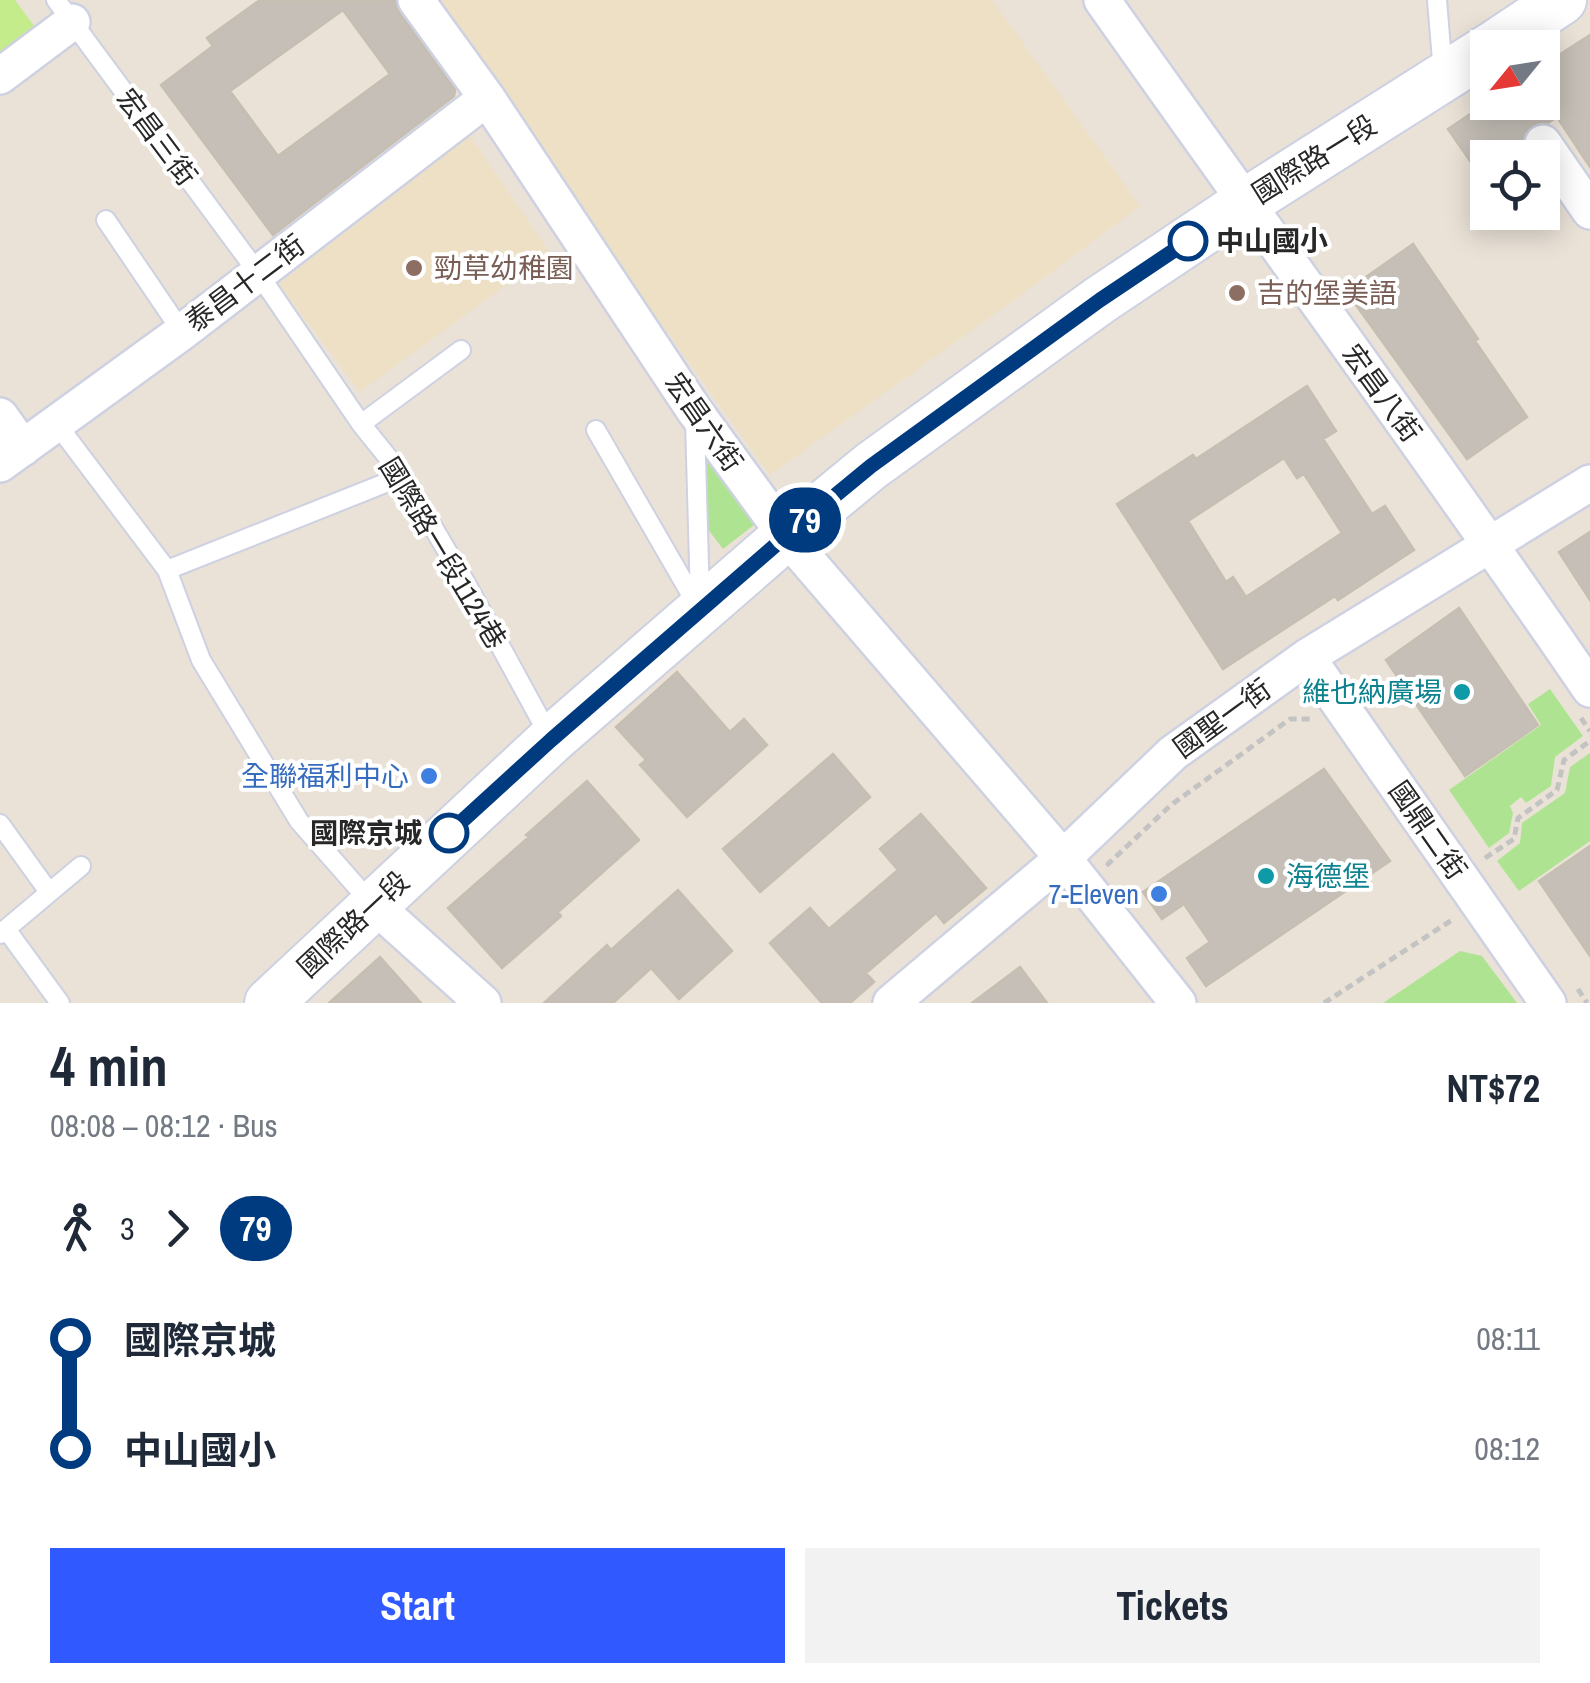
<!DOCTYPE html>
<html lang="en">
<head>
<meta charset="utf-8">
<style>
  body { margin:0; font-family:"Archivo Narrow","Noto Sans TC",sans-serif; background:#f2f2f3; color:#1f2937; height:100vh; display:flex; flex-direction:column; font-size:38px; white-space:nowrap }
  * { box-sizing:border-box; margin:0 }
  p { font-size:32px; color:#747a83 }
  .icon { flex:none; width:55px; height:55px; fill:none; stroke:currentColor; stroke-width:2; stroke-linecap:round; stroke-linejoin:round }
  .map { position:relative; height:1003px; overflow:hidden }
  .drawer { display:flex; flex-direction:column; background:#fff; flex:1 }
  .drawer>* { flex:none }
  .badge { padding:0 20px; border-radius:32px; font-size:35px; line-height:65px }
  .needle { width:65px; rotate:240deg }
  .fabs { position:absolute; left:1470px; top:30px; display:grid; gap:20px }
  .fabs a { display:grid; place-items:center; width:90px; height:90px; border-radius:0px; background:#fff; box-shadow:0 5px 25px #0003; font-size:50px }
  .map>.badge { position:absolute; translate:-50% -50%; box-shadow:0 0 0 5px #fff }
  .legs { display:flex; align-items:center; gap:15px; height:110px; padding:0 50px; font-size:32px }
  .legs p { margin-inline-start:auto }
  .headline { display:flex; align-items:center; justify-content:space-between; height:170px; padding:0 50px }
  h1 { font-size:55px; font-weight:700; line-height:75px }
  .primary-button { display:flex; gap:20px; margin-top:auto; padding:20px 50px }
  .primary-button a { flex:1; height:115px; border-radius:0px; background:#3059ff; color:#fff; font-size:40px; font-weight:700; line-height:115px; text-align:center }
  .primary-button a+a { background:#f2f2f3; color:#1f2937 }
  ul { padding:0 50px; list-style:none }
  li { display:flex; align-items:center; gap:35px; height:110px; font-size:38px }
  li i { display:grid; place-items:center; width:15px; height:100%; margin:0 12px; background:currentColor }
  li i::after { content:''; width:25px; height:25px; margin:-12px; border:8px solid; border-radius:50%; background:#fff }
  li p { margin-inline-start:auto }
  li:first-child i { background:linear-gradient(#0000 50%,currentColor 0) }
  li:last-child i { background:linear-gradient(currentColor 50%,#0000 0) }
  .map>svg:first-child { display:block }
  .education { fill:#ede0c5 }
  .green { fill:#aee491 }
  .pitch { fill:#c4ec8b }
  .building { fill:#c5bfb7; stroke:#c5beb1; stroke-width:2.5; fill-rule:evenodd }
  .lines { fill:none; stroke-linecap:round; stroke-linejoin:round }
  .lane-casing { stroke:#cdd1e1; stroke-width:22 }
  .street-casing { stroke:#cdd1e1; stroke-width:40 }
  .secondary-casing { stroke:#cdd1e1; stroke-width:52 }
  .path { stroke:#c3c3c3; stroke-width:5; stroke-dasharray:8 5; stroke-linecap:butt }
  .lane { stroke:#fff; stroke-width:18 }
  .street { stroke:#fff; stroke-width:35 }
  .secondary { stroke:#fff; stroke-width:48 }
  .line-1-casing { stroke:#fff; stroke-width:22 }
  .line-1 { stroke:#003b80; stroke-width:15 }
  .stop-1-dot { fill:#fff; stroke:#003b80; stroke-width:5 }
  .education-dot { fill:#8d6e63; stroke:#fff; stroke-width:4 }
  .culture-dot { fill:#0f9aa8; stroke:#fff; stroke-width:4 }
  .shop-dot { fill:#3f7fe0; stroke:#fff; stroke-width:4 }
  .labels { text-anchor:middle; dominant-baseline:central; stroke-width:8; stroke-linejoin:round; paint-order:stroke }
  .street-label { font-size:28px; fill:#272727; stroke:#fff }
  .stop-label { font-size:28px; font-weight:bold; fill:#272727; stroke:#fff; text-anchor:start }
  .education-label { font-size:28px; fill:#785e54; stroke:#fff; text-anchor:start }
  .culture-label { font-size:28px; fill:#0d838f; stroke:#fff; text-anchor:end }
  .shop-label { font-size:28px; fill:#366cbe; stroke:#fff; text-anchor:end }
</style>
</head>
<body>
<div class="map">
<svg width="1590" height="1003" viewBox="0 0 1590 1003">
  <rect width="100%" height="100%" fill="#eae2d7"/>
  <path class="education" d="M429,0H992L1140,206L1010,303L770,475Z
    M470,136L550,253L360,392L279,284Z"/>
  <path class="green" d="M706,440L759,521L723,549L704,524Z
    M1550,689L1583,736L1555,757L1551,786L1526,803L1521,797L1510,806L1513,813L1509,833L1489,848L1449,790L1541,725L1528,704Z
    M1590,753V841L1519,891L1497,861L1520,843L1522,823L1565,793L1570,767Z
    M1460,951L1482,956L1517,1003H1383Z"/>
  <path class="pitch" d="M0,0H15L43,38L0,70Z"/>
  <path class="building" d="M260,0H395L399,12L455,90L454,96L273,235L161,85L213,46L207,38ZM343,10L390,74L278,156L230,91Z
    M1590,35V167L1557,117L1548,123L1540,122L1532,125L1524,133L1522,140L1497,158H1488V164L1477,171L1448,129L1488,102H1542V66Z
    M1413,244L1478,339L1475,341L1527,417L1467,459L1346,291Z
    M1307,386L1336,431L1323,439L1372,514L1385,506L1414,550L1338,600L1335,596L1223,669L1117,504L1193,455L1196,459ZM1284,458L1297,478L1304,474L1342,533L1246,597L1233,577L1226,582L1188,521Z
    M1590,532V600L1559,552Z
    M1459,608L1538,725L1465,776L1386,660Z
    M677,672L730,732L744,719L767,745L687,817L640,765L646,760L616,727Z
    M833,754L870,797L760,892L723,849Z
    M1324,769L1390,861L1206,986L1187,958L1210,942L1184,904L1162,919L1143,892Z
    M587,781L639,840L558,912L561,916L502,968L448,908L529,837L526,835Z
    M921,814L986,888L944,923L936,913L866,973L874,982L850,1003H822L770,943L810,908L829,929L898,870L880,849Z
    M1590,846V956L1539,881Z
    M678,890L732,951L679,999L651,968L613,1003H544L607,945L611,950Z
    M380,957L421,1003H329Z
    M1020,967L1047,1003H972Z"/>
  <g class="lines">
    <defs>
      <path id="lane" d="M56,0L258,273L361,424L403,476L467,585L551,739
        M1437,0L1443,73
        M106,220L182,332
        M695,421L700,600
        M56,423L167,570L201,660L299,821L372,904
        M361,424L461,350
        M596,430L700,610
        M167,570L403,476
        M0,824L49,892
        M6,929L60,1003
        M0,934L81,866"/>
      <path id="street" d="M416,0L487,98L694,410L786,536L1063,858L1178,1003
        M1102,0C1264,230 1431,456 1590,689
        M0,76L72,22
        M1543,143L1590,211
        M0,416L23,448
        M0,464L182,332L487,98
        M1307,657L1548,1003
        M373,904L483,1003
        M891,1003L1063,858L1173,753L1307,657L1590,483"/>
      <path id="secondary" d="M1490,48L1562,0
        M269,1003L551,740L786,536L871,466L1100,300L1245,203L1488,49"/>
    </defs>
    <use href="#lane" class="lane-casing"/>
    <use href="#street" class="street-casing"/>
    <use href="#secondary" class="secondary-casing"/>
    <path class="path" d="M1581,718L1590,731
      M1485,858L1514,839L1518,818L1557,790L1564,760L1590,741
      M1110,865L1108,864L1171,805L1290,719H1314
      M1578,989L1587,1003
      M1324,1003L1452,920"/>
    <use href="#lane" class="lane"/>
    <use href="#street" class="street"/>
    <use href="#secondary" class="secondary"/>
  </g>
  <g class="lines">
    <defs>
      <path id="line-1" d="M449,833L551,740L786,536L871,466L1100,300L1188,241"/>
    </defs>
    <use href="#line-1" class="line-1-casing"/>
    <use href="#line-1" class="line-1"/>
  </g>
  <g class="stop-1-dot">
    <circle cx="1188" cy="241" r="18"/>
    <circle cx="449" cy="833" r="18"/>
  </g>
  <g class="education-dot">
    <circle cx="414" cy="268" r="10"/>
    <circle cx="1237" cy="293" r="10"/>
  </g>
  <g class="culture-dot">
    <circle cx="1462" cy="692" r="10"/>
    <circle cx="1266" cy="876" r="10"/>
  </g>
  <g class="shop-dot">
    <circle cx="429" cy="776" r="10"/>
    <circle cx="1159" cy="894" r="10"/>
  </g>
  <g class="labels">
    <g class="street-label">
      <text transform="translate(157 137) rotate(53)">宏昌三街</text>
      <text transform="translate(1314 159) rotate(-32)">國際路一段</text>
      <text transform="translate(245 283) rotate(-37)">泰昌十二街</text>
      <text transform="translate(1382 393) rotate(54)">宏昌八街</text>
      <text transform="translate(704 422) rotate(55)">宏昌六街</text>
      <text transform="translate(443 553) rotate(59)">國際路一段1124巷</text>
      <text transform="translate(1222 718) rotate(-36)">國聖一街</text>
      <text transform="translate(1428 830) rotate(55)">國鼎二街</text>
      <text transform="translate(353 924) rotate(-43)">國際路一段</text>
    </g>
    <g class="stop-label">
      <text x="1216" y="241">中山國小</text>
      <text x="422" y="833" text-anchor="end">國際京城</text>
    </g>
    <g class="education-label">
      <text x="434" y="268">勁草幼稚園</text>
      <text x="1257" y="293">吉的堡美語</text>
    </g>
    <g class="culture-label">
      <text x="1442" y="692">維也納廣場</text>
      <text x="1286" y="876" text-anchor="start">海德堡</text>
    </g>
    <g class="shop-label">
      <text x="409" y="776">全聯福利中心</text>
      <text x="1139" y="894">7-Eleven</text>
    </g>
  </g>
</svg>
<div class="fabs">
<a><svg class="needle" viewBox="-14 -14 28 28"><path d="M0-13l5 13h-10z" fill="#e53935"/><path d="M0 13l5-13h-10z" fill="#747a83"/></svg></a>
<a><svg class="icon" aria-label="locate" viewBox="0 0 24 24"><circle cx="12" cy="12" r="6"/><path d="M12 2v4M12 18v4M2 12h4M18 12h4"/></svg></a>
</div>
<b class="badge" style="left:805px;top:520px;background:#003b80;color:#fff">79</b>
</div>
<section class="drawer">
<div class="headline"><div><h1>4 min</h1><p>08:08 – 08:12 · Bus</p></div><b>NT$72</b></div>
<div class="legs"><svg class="icon" aria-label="walk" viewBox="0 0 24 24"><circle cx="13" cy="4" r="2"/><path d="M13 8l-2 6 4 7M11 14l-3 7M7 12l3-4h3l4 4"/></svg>3<svg class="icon" aria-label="forward" viewBox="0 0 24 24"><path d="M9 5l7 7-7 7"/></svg><b class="badge" style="background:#003b80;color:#fff">79</b></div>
<ul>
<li><i style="color:#003b80"></i><b>國際京城</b><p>08:11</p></li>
<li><i style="color:#003b80"></i><b>中山國小</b><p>08:12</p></li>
</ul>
<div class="primary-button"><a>Start</a><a>Tickets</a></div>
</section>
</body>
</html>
